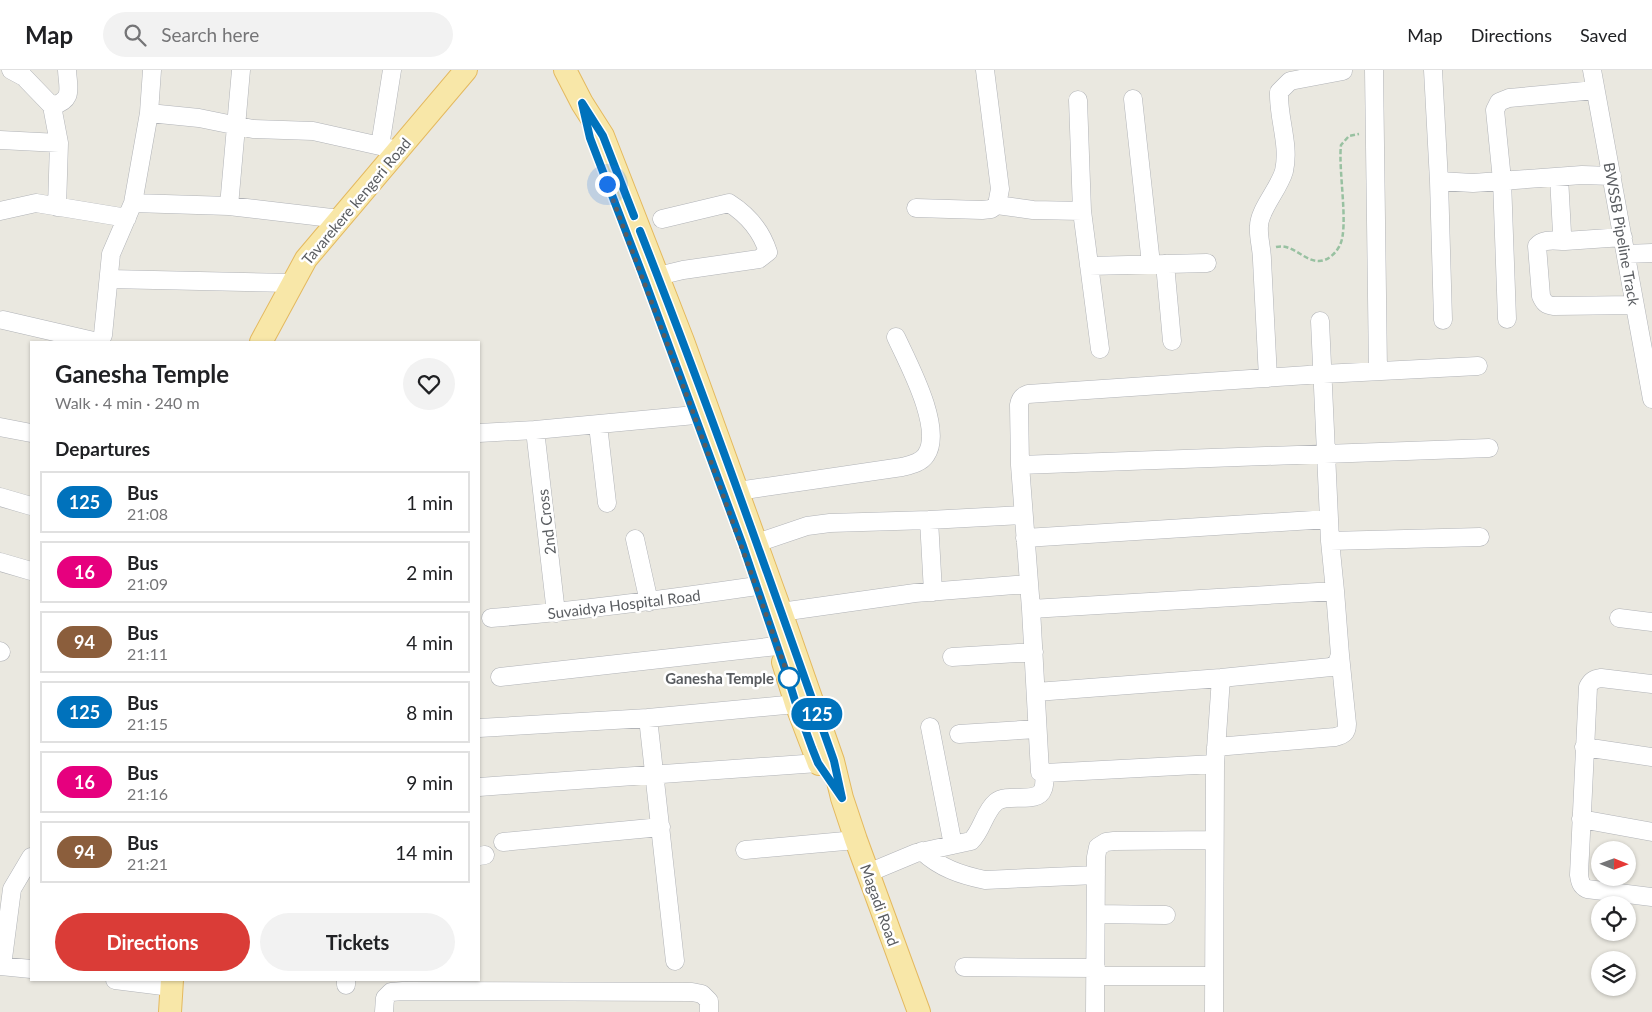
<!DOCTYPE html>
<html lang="en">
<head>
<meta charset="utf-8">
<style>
  body { margin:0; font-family:Lato,sans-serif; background:#f2f2f2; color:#202124; height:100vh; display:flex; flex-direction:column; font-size:19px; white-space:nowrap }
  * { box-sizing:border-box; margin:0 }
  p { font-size:16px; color:#757577 }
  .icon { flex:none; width:28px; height:28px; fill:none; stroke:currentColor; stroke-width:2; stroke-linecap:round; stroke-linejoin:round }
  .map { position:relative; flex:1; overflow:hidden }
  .side { position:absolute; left:30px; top:271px; width:450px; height:640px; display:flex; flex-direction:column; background:#fff; border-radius:0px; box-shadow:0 1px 4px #0004 }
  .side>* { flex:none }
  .badge { padding:0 10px; border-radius:16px; font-size:18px; line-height:32px }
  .needle { width:32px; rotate:91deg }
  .controls { position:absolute; left:1591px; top:771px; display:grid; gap:10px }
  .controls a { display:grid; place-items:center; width:45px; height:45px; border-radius:50%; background:#fff; box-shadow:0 1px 4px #0004; font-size:25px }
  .you { position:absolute; width:25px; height:25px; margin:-12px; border:4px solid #fff; border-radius:50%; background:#1a73e8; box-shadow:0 0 0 8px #1a73e833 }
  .map>.badge { position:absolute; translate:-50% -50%; box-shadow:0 0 0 2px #fff }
  h2 { padding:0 25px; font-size:19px; line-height:45px }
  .round { display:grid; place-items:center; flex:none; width:52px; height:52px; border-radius:26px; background:#f2f2f2 }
  .head { display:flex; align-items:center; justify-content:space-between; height:85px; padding:0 25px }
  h1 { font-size:24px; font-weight:700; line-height:38px }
  .action { display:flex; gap:10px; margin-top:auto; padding:10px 25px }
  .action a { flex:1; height:58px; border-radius:30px; background:#da3c37; color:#fff; font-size:20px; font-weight:700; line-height:58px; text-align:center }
  .action a+a { background:#f2f2f2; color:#202124 }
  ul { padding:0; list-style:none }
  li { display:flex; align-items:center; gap:15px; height:62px; margin:0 10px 8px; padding:0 15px; border:2px solid #e0e0e0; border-radius:0px }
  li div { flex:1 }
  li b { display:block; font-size:19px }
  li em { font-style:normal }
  li .badge { min-width:55px; font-weight:700; text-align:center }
  header { display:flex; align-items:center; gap:30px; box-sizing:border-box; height:70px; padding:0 25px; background:#fff; border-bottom:1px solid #e0e0e0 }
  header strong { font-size:24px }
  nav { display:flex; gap:28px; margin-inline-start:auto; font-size:18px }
  .search { width:350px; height:45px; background:#f2f2f2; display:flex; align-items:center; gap:12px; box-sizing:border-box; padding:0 18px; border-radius:28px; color:#757577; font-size:19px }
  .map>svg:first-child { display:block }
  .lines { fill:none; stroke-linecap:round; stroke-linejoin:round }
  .minor-casing { stroke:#b1b3b7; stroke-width:19 }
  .major-casing { stroke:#e4b95f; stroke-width:24 }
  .path { stroke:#98c1a1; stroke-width:2.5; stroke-dasharray:5 2.5; stroke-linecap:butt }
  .minor { stroke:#fff; stroke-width:18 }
  .major { stroke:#f8e7a8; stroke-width:22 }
  .line-casing { stroke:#fff; stroke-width:11 }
  .line { stroke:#0072bc; stroke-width:8 }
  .walk { stroke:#595c60; stroke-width:5; stroke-dasharray:0 9 }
  .stop-dot { fill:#fff; stroke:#0072bc; stroke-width:2.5 }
  .labels { text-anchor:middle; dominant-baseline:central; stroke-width:5; stroke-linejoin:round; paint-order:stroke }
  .street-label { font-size:15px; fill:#595c60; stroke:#fff }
  .stop-label { font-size:15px; font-weight:bold; fill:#595c60; stroke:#fff; text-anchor:end }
</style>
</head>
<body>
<header>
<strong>Map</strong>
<div class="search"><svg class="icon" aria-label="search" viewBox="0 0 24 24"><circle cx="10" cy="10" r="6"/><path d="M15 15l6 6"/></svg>Search here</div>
<nav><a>Map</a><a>Directions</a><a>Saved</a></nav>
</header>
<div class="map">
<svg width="1652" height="942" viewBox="0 0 1652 942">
  <rect width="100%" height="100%" fill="#eae8e0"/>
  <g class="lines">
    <defs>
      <path id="minor" d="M11,0L24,7L52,36L59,73L57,137
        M1374,0L1378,301
        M1433,0L1439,111L1473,113L1582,105L1612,106
        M1592,0L1652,329
        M1133,29L1151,194
        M1078,30L1082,141L1100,279
        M52,36C74,30 68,19 67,0
        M149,43L152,0
        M0,70L59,73
        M380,76L392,0
        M1559,107L1562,163L1565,171L1623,167
        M1439,111L1443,250
        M133,133L149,43L199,48L253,59L313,61L398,80
        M997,135L1033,140L1082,141
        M229,136L241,0
        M916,138L982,140L991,139L997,135L1000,119L985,0
        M0,141L36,133L127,148
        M1565,171C1555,171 1543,168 1537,176L1541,226C1544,233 1546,235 1554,236L1635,235
        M1626,184L1652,183
        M1165,194L1172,271
        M1089,196L1207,193
        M658,206L683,200L759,189L768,182C761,160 748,145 729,133L662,149
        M109,209L293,213
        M1507,249L1502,110L1495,40L1499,32L1509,28L1595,20
        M3,250L98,272
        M100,272L103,265L111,184L133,133L229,136L340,149
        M1268,308C1266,268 1264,229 1262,190C1262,179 1258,167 1259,156C1259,140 1279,119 1284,101C1290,75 1278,48 1279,22L1290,11L1343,1
        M598,355L607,433
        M0,357L31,363
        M535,360L556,543
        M479,363L535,360L695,345
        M1020,395L1489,378
        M738,421L902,397C910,395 921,393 926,385C944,359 908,293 896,267
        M0,427L31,436
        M929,450L933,522
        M1025,468L1329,449
        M635,469L649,532
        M1330,471L1480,467
        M757,473L807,456L830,453L929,450L1023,445
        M0,492L31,501
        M1031,539L1335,521L1330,471L1320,251
        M781,542L915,523L1028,514
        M491,548C580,541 668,529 757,516
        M1619,548L1652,552
        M0,581L1,582
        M952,587L1034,582
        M500,607L777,576
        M1652,614L1601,608C1594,609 1591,611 1588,617L1579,805C1580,812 1581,816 1587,819L1652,827
        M1036,622L1221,608L1331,597L1337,593L1340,585L1335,521
        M648,648L675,891
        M930,657L953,775
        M479,658L648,648L796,634
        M959,664L1037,659
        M1216,677L1335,667C1343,665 1347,663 1347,654L1340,585
        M1584,677L1652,687
        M1215,694L1045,703L1040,702L1031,539L1020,395L1019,335C1020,329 1022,326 1028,324L1323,304L1478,296
        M479,717L818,693
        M1581,749L1652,762
        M503,772L661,757
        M745,780L856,770
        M922,781C940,798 961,805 985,810L1096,805
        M479,786L485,785
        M868,803L916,783L971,771C982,761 984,742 996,732C1008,722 1038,735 1043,719C1045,715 1044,708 1045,703
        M1096,844L1166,845
        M0,896L31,899
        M2,896L12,819L31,787
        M964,897L1096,898
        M1095,906H1214
        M115,910L171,917
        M346,915V910
        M384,942L385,928L391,922L403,921L692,922L702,924L709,931V942
        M1095,942L1096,787L1098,777L1106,772L1114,771L1214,770
        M1214,942L1215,694L1221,608"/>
      <path id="major" d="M565,0L582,33L603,66L683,271L781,542L833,691L842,728L856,770L919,942
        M261,272L306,189L466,0
        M783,592L796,634L819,694
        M170,942L172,910"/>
    </defs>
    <use href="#minor" class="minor-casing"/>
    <use href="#major" class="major-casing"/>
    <path class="path" d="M1276,177C1293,173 1303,191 1319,191C1328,191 1336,183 1340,175C1349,156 1338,100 1341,75L1349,66L1359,64"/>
    <use href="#minor" class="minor"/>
    <use href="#major" class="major"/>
  </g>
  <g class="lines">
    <defs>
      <path id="line" d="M634,146L603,66L582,33L590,68L645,211L743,476L788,608L796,634L812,678L818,693L842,728L834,691C771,513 709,336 640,161"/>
    </defs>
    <use href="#line" class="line-casing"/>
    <use href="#line" class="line"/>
    <path class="walk" d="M607,114L694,345L789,608"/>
  </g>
  <circle class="stop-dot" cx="789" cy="608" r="10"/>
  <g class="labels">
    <g class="street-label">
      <text transform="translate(356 131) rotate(-50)">Tavarekere kengeri Road</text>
      <text transform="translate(1622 164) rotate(80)">BWSSB Pipeline Track</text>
      <text transform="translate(546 452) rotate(-97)">2nd Cross</text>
      <text transform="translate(624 534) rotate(-7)">Suvaidya Hospital Road</text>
      <text transform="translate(880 835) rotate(70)">Magadi Road</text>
    </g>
    <g class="stop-label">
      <text x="774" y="608">Ganesha Temple</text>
    </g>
  </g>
</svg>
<div class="controls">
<a><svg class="needle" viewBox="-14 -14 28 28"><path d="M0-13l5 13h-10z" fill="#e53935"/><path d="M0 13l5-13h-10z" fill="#757577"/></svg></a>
<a><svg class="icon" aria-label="locate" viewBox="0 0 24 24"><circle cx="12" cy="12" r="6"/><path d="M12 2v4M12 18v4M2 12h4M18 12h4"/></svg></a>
<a><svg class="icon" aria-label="layers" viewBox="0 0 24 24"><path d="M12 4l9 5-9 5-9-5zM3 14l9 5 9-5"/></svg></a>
</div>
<div class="you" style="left:607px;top:114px"></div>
<b class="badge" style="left:817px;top:644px;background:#0072bc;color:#fff">125</b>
<section class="side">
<div class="head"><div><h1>Ganesha Temple</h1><p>Walk · 4 min · 240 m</p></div><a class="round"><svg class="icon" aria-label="heart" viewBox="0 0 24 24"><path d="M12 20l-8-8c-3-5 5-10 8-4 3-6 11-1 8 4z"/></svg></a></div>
<h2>Departures</h2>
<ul>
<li><span class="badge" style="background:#0072bc;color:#fff">125</span><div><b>Bus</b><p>21:08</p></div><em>1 min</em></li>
<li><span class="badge" style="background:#e6007e;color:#fff">16</span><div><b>Bus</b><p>21:09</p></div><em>2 min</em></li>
<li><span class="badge" style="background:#8b5e3c;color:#fff">94</span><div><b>Bus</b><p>21:11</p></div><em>4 min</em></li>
<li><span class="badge" style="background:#0072bc;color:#fff">125</span><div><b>Bus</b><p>21:15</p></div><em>8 min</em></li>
<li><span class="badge" style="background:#e6007e;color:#fff">16</span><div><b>Bus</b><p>21:16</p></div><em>9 min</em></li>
<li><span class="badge" style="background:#8b5e3c;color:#fff">94</span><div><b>Bus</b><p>21:21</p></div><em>14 min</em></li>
</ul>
<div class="action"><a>Directions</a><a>Tickets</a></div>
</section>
</div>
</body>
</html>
